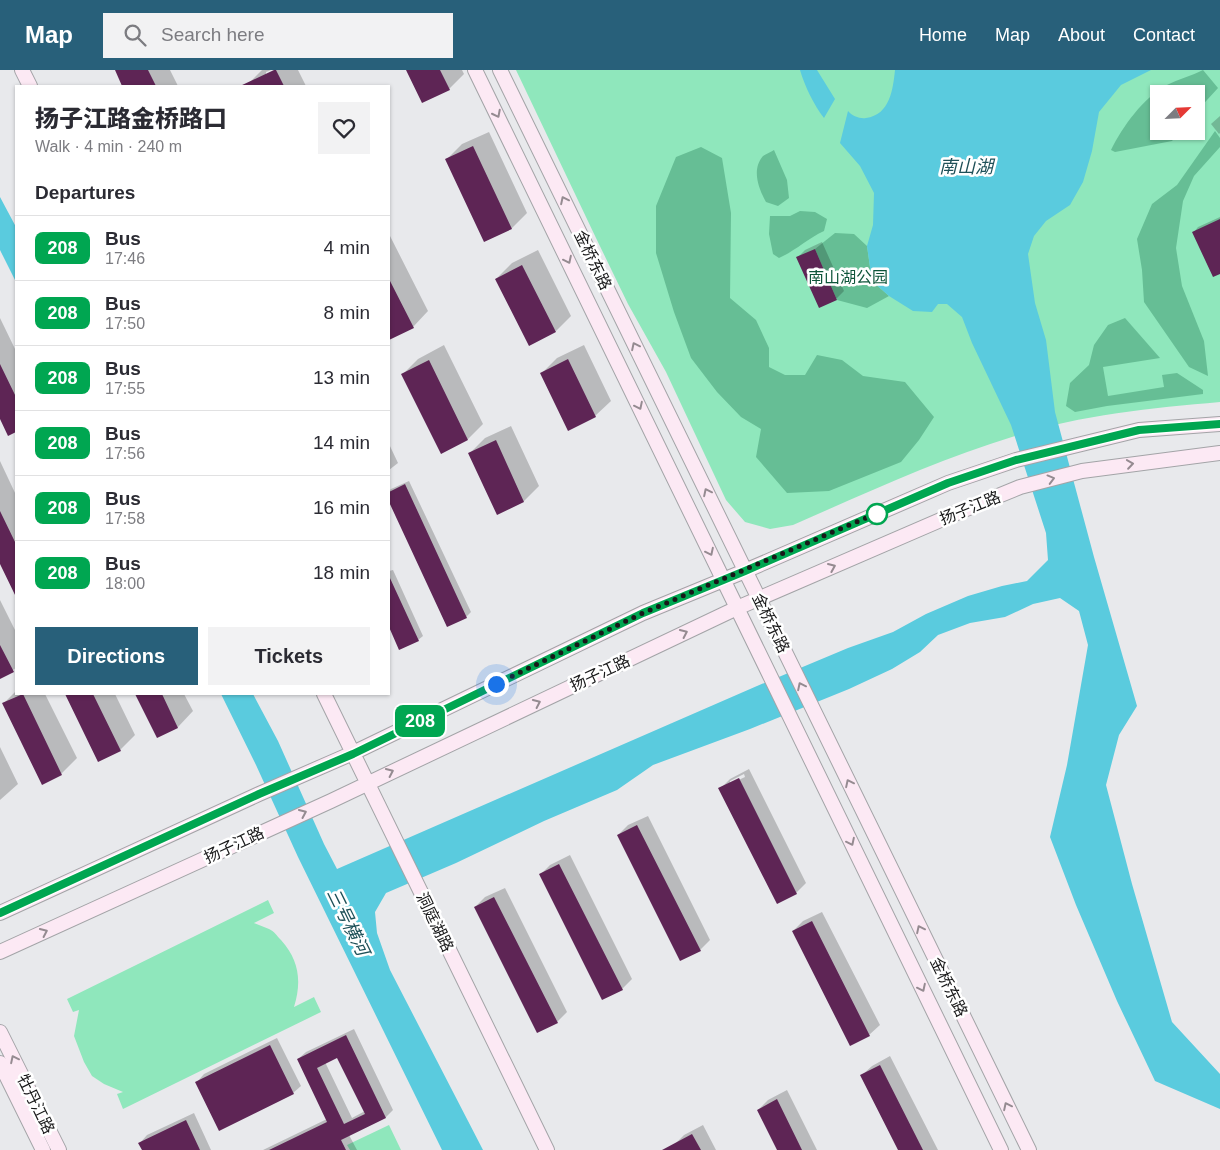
<!DOCTYPE html>
<html lang="en">
<head>
<meta charset="utf-8">
<style>
  body { margin:0; font-family:Helvetica,"Noto Sans SC",sans-serif; background:#f2f2f3; color:#2b2b33; height:100vh; display:flex; flex-direction:column; font-size:19px; white-space:nowrap }
  * { box-sizing:border-box; margin:0 }
  p { font-size:16px; color:#7c7c81 }
  .icon { flex:none; width:28px; height:28px; fill:none; stroke:currentColor; stroke-width:2; stroke-linecap:round; stroke-linejoin:round }
  .map { position:relative; flex:1; overflow:hidden }
  .sheet { position:absolute; left:15px; top:15px; width:375px; height:610px; display:flex; flex-direction:column; background:#fff; border-radius:0px; box-shadow:0 1px 4px #0004 }
  .sheet>* { flex:none }
  .badge { padding:0 10px; border-radius:8px; font-size:18px; line-height:32px }
  .needle { width:32px; rotate:66deg }
  .buttons { position:absolute; left:1150px; top:15px; display:grid; gap:10px }
  .buttons a { display:grid; place-items:center; width:55px; height:55px; border-radius:0px; background:#fff; box-shadow:0 1px 4px #0004; font-size:25px }
  .you { position:absolute; width:25px; height:25px; margin:-12px; border:4px solid #fff; border-radius:50%; background:#1a73e8; box-shadow:0 0 0 8px #1a73e833 }
  .map>.badge { position:absolute; translate:-50% -50%; box-shadow:0 0 0 2px #fff }
  h2 { padding:0 20px; font-size:19px; line-height:45px }
  .round { display:grid; place-items:center; flex:none; width:52px; height:52px; border-radius:0px; background:#f2f2f3 }
  .overview { display:flex; align-items:center; justify-content:space-between; height:85px; padding:0 20px }
  h1 { font-size:24px; font-weight:800; line-height:38px }
  .cta { display:flex; gap:10px; margin-top:auto; padding:10px 20px }
  .cta a { flex:1; height:58px; border-radius:0px; background:#28607a; color:#fff; font-size:20px; font-weight:800; line-height:58px; text-align:center }
  .cta a+a { background:#f2f2f3; color:#2b2b33 }
  ul { padding:0; list-style:none }
  li { display:flex; align-items:center; gap:15px; height:65px; padding:0 20px; border-top:1px solid #e1e1e2 }
  li div { flex:1 }
  li b { display:block; font-size:19px }
  li em { font-style:normal }
  li .badge { min-width:55px; font-weight:700; text-align:center }
  header { display:flex; align-items:center; gap:30px; box-sizing:border-box; height:70px; padding:0 25px; background:#28607a; color:#fff }
  header strong { font-size:24px }
  nav { display:flex; gap:28px; margin-inline-start:auto; font-size:18px }
  .search { width:350px; height:45px; background:#f2f2f3; display:flex; align-items:center; gap:12px; box-sizing:border-box; padding:0 18px; border-radius:0px; color:#7c7c81; font-size:19px }
  .map>svg:first-child { display:block }
  .green { fill:#8fe7bc; fill-rule:evenodd }
  .forest { fill:#66be95 }
  .water { fill:#5acbde }
  .shadow { fill:#0003; fill-rule:evenodd }
  .building { fill:#5e2555; fill-rule:evenodd }
  .lines { fill:none; stroke-linecap:round; stroke-linejoin:round }
  .secondary-casing { stroke:#a3a4a7; stroke-width:16 }
  .secondary { stroke:#fce9f4; stroke-width:14 }
  .oneway { stroke:#958b91 }
  .line-casing { stroke:#fff; stroke-width:11 }
  .line { stroke:#00a651; stroke-width:8 }
  .walk { stroke:#181819; stroke-width:5; stroke-dasharray:0 9 }
  .stop-dot { fill:#fff; stroke:#00a651; stroke-width:2.5 }
  .labels { text-anchor:middle; dominant-baseline:central; stroke-width:5; stroke-linejoin:round; paint-order:stroke }
  .street-label { font-size:16px; fill:#181819; stroke:#fff }
  .park-label { font-size:16px; fill:#0e553a; stroke:#fff }
  .water-label { font-size:18px; font-style:italic; fill:#1e5058; stroke:#fff }
</style>
</head>
<body>
<header>
<strong>Map</strong>
<div class="search"><svg class="icon" aria-label="search" viewBox="0 0 24 24"><circle cx="10" cy="10" r="6"/><path d="M15 15l6 6"/></svg>Search here</div>
<nav><a>Home</a><a>Map</a><a>About</a><a>Contact</a></nav>
</header>
<div class="map">
<svg width="1220" height="1080" viewBox="0 0 1220 1080">
  <rect width="100%" height="100%" fill="#e8e9ec"/>
  <path class="green" d="M516,0H1220V332C1152,338 1080,345 1015,366C939,389 866,423 793,455L770,459L745,452L726,430L666,302L628,234L596,168ZM1159,24H1196V61H1159Z
    M268,830L274,843L254,853C259,855 264,857 269,859C274,861 277,866 281,870C299,890 302,911 294,937L314,927L321,942L123,1039L117,1024L123,1022L104,1014L92,1006L84,992L74,966L79,940L73,942L67,929Z
    M389,1055L401,1080H350L347,1075Z"/>
  <path class="forest" d="M1203,0L1218,18L1196,42V24H1159V61H1180L1172,71L1115,82L1111,80C1123,56 1143,28 1167,15C1178,9 1192,6 1203,0Z
    M1215,61L1220,68V77L1194,106L1183,131L1176,178L1182,216L1204,271L1208,306L1189,297L1144,232L1142,200L1137,169L1152,134L1177,115Z
    M701,77L722,88L731,143L730,228L756,250L769,278V297L785,305H805L817,285L842,290L863,306L905,312L934,347L919,370L901,392L829,421L787,423L756,387L761,359L741,347L717,322L691,288L674,242L656,183V136L676,87Z
    M774,80L787,110L789,128L778,136L766,132C759,119 751,100 763,86C766,84 771,82 774,80Z
    M800,141L815,142L827,149L824,161C807,169 795,181 779,188L773,184L769,164L770,146H790Z
    M835,163L854,164L867,176L872,211L889,226L867,238L837,230L815,179Z
    M1125,248L1160,288L1103,297L1108,326L1164,317L1162,305L1177,303L1203,320V324L1107,336L1075,342L1066,336L1070,313L1089,295L1094,275L1108,255Z"/>
  <path class="water" d="M800,0H817L835,29L824,48C814,35 805,17 800,0Z
    M895,0H1151L1121,15L1099,42L1092,81L1083,112L1070,135L1046,151L1034,166L1028,184L1035,233L1046,270L1055,342L1094,487L1137,636L1119,665L1106,715L1132,814L1172,952L1220,1004V1039L1155,1011L1117,931L1076,835L1050,767L1067,695L1088,575L1079,541L1060,528L1033,534L1005,547L970,553L938,565L920,582L892,599L849,619L750,659L653,695L617,720L544,751L456,793L386,823L375,842L377,863L390,900L483,1080H442L298,787L256,695L221,624H253L278,671L324,774L337,799L757,616L848,578L893,562L926,544L968,526L1002,516L1027,511L1048,490L1046,463L1011,355L972,273L962,247L947,234H938L932,242L913,241L889,226L872,211L867,176L873,155L874,123L860,96L840,73L848,41C852,46 860,49 866,48C890,45 893,19 895,0Z
    M0,127L16,157V212L0,180Z"/>
  <path class="shadow" d="M116,0H170L178,16H124Z
    M262,0H271L266,2V5L276,0H298L306,16H251L249,13Z
    M407,0H462L464,4L449,19Z
    M1220,46V63L1219,64L1211,54Z
    M489,62L527,143L512,158L485,171L447,89L462,74Z
    M1220,147V203L1194,162L1198,157Z
    M389,164L428,241L413,257L389,269Z
    M822,172L844,221L837,228L819,236L798,187L805,180Z
    M538,180L571,246L556,261L496,209L512,193Z
    M0,248L16,281V361L9,364L0,346Z
    M444,275L483,354L468,369L441,382L403,304L418,289Z
    M584,275L611,331L595,346L542,303L557,288Z
    M511,356L539,416L524,431L497,443L470,383L485,368Z
    M389,374L398,393L389,400Z
    M0,391L16,425V525L0,492Z
    M409,411L471,542L466,547L447,556L389,429V421L391,419Z
    M393,500L423,566L418,570L400,579L389,554V501Z
    M0,530L16,562V598L0,608Z
    M16,621V624H45L77,688L61,704L3,634Z
    M66,624H115L135,665L120,680L99,691Z
    M137,624H184L193,641L178,657L157,666Z
    M0,677L18,714L0,730Z
    M749,699L806,813L796,823L720,719L730,709ZM744,704L745,707L730,714V711Z
    M648,746L710,870L700,880L618,765L628,755Z
    M570,785L632,909L622,919L540,805L550,795Z
    M505,818L567,942L557,952L475,837L485,827Z
    M822,842L880,955L869,965L793,861L803,851Z
    M354,959L393,1040L386,1047L349,1065L357,1080H263L327,1049L298,989L306,982ZM338,986L365,1041L352,1048L325,992Z
    M277,968L301,1016L293,1023L197,1012L204,1004Z
    M890,986L938,1080H899L861,1006L872,996Z
    M787,1020L817,1080H778L758,1040L768,1030Z
    M194,1043L211,1080H143L140,1073L147,1065Z
    M703,1055L716,1080H677L674,1075L684,1065Z"/>
  <path class="building" d="M115,0H148L156,16H122Z
    M274,0H276L284,16H240Z
    M406,0H440L450,20L422,33Z
    M473,76L512,159L484,172L445,89Z
    M1220,149V204L1213,207L1192,162Z
    M815,179L837,230L819,238L796,187Z
    M522,195L556,262L529,276L495,209Z
    M389,209L414,258L389,270Z
    M568,289L596,347L568,361L540,303Z
    M429,290L468,370L441,384L401,304Z
    M0,294L16,327V362L8,366L0,349Z
    M496,370L524,432L497,445L468,383Z
    M405,414L467,548L447,557L389,432V422Z
    M0,441L16,474V527L0,494Z
    M389,506L419,571L399,580L389,557Z
    M0,575L14,602L0,609Z
    M23,624L62,705L42,715L2,633Z
    M65,624H93L121,681L98,692Z
    M135,624H162L178,658L157,668Z
    M739,708L797,824L777,834L718,718Z
    M637,755L701,881L680,891L617,765Z
    M559,794L623,920L602,930L539,804Z
    M494,827L558,953L537,963L474,837Z
    M812,851L870,966L850,976L792,861Z
    M346,965L386,1048L341,1070L346,1080H269L327,1052L297,989ZM337,988L365,1044L344,1054L317,998Z
    M270,975L294,1024L219,1061L195,1012Z
    M880,995L923,1080H898L860,1005Z
    M777,1029L802,1080H777L757,1040Z
    M186,1050L200,1080H142L138,1073Z
    M692,1064L701,1080H662Z"/>
  <g class="lines">
    <defs>
      <path id="secondary" d="M22,0L30,16
        M475,0L1001,1080
        M500,0L1029,1080
        M324,624L547,1080
        M0,843L259,724L353,683L643,543L745,501L948,413L1016,390L1139,360L1220,354
        M0,882L331,731L737,538L959,442L1020,417L1082,401L1220,383
        M0,962L59,1080
        M0,993L43,1080"/>
    </defs>
    <use href="#secondary" class="secondary-casing"/>
    <use href="#secondary" class="secondary"/>
  </g>
  <defs><path id="oneway-chevron" d="M-2-3.5L2.5 0L-2 3.5" fill="none" stroke-width="1.6" stroke-linecap="round" stroke-linejoin="round" transform="scale(1.25)"/></defs>
  <g class="oneway">
    <use href="#oneway-chevron" transform="translate(497 44) rotate(63)"/>
    <use href="#oneway-chevron" transform="translate(564 130) rotate(-116)"/>
    <use href="#oneway-chevron" transform="translate(568 190) rotate(64)"/>
    <use href="#oneway-chevron" transform="translate(635 276) rotate(-116)"/>
    <use href="#oneway-chevron" transform="translate(639 336) rotate(64)"/>
    <use href="#oneway-chevron" transform="translate(1130 394) rotate(-8)"/>
    <use href="#oneway-chevron" transform="translate(1051 409) rotate(-15)"/>
    <use href="#oneway-chevron" transform="translate(707 422) rotate(-116)"/>
    <use href="#oneway-chevron" transform="translate(710 482) rotate(64)"/>
    <use href="#oneway-chevron" transform="translate(832 497) rotate(-23)"/>
    <use href="#oneway-chevron" transform="translate(684 563) rotate(-25)"/>
    <use href="#oneway-chevron" transform="translate(801 616) rotate(-116)"/>
    <use href="#oneway-chevron" transform="translate(537 633) rotate(-25)"/>
    <use href="#oneway-chevron" transform="translate(390 702) rotate(-25)"/>
    <use href="#oneway-chevron" transform="translate(849 713) rotate(-116)"/>
    <use href="#oneway-chevron" transform="translate(303 743) rotate(-24)"/>
    <use href="#oneway-chevron" transform="translate(851 772) rotate(64)"/>
    <use href="#oneway-chevron" transform="translate(920 859) rotate(-116)"/>
    <use href="#oneway-chevron" transform="translate(44 862) rotate(-25)"/>
    <use href="#oneway-chevron" transform="translate(922 918) rotate(64)"/>
    <use href="#oneway-chevron" transform="translate(14 989) rotate(-116)"/>
    <use href="#oneway-chevron" transform="translate(1007 1036) rotate(-116)"/>
  </g>
  <g class="lines">
    <defs>
      <path id="line" d="M0,843L259,724L353,684L643,543L745,501L948,413L1016,390L1139,360L1220,354"/>
    </defs>
    <use href="#line" class="line-casing"/>
    <use href="#line" class="line"/>
    <path class="walk" d="M496,614L643,543L880,442L877,444"/>
  </g>
  <circle class="stop-dot" cx="877" cy="444" r="10"/>
  <g class="labels">
    <g class="street-label">
      <text transform="translate(593 190) rotate(64)">金桥东路</text>
      <text transform="translate(970 438) rotate(-22)">扬子江路</text>
      <text transform="translate(771 553) rotate(64)">金桥东路</text>
      <text transform="translate(600 603) rotate(-25)">扬子江路</text>
      <text transform="translate(234 775) rotate(-25)">扬子江路</text>
      <text transform="translate(435 852) rotate(64)">洞庭湖路</text>
      <text transform="translate(949 917) rotate(64)">金桥东路</text>
      <text transform="translate(36 1034) rotate(64)">牡丹江路</text>
    </g>
    <g class="park-label">
      <text x="848" y="207">南山湖公园</text>
    </g>
    <g class="water-label">
      <text x="966" y="97">南山湖</text>
      <text transform="translate(348 852) rotate(64)">三号横河</text>
    </g>
  </g>
</svg>
<div class="buttons">
<a><svg class="needle" viewBox="-14 -14 28 28"><path d="M0-13l5 13h-10z" fill="#e53935"/><path d="M0 13l5-13h-10z" fill="#7c7c81"/></svg></a>
</div>
<div class="you" style="left:496px;top:614px"></div>
<b class="badge" style="left:420px;top:651px;background:#00a651;color:#fff">208</b>
<section class="sheet">
<div class="overview"><div><h1>扬子江路金桥路口</h1><p>Walk · 4 min · 240 m</p></div><a class="round"><svg class="icon" aria-label="heart" viewBox="0 0 24 24"><path d="M12 20l-8-8c-3-5 5-10 8-4 3-6 11-1 8 4z"/></svg></a></div>
<h2>Departures</h2>
<ul>
<li><span class="badge" style="background:#00a651;color:#fff">208</span><div><b>Bus</b><p>17:46</p></div><em>4 min</em></li>
<li><span class="badge" style="background:#00a651;color:#fff">208</span><div><b>Bus</b><p>17:50</p></div><em>8 min</em></li>
<li><span class="badge" style="background:#00a651;color:#fff">208</span><div><b>Bus</b><p>17:55</p></div><em>13 min</em></li>
<li><span class="badge" style="background:#00a651;color:#fff">208</span><div><b>Bus</b><p>17:56</p></div><em>14 min</em></li>
<li><span class="badge" style="background:#00a651;color:#fff">208</span><div><b>Bus</b><p>17:58</p></div><em>16 min</em></li>
<li><span class="badge" style="background:#00a651;color:#fff">208</span><div><b>Bus</b><p>18:00</p></div><em>18 min</em></li>
</ul>
<div class="cta"><a>Directions</a><a>Tickets</a></div>
</section>
</div>
</body>
</html>
